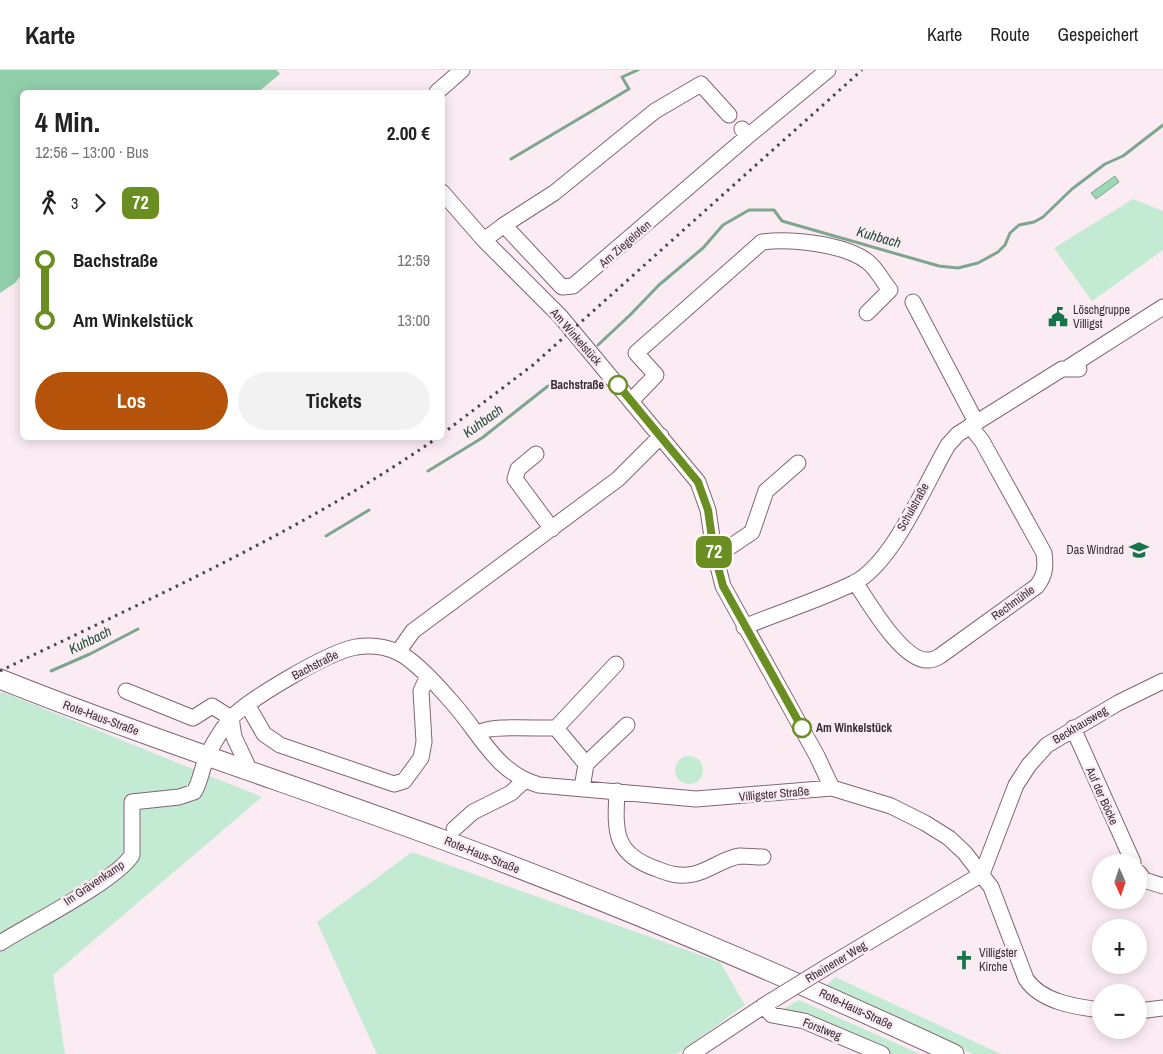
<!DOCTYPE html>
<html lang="de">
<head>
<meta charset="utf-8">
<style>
  body { margin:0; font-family:"Archivo Narrow",sans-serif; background:#f2f2f2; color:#222; height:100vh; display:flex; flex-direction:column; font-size:19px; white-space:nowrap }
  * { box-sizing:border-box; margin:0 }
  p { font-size:16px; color:#767676 }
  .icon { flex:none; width:28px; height:28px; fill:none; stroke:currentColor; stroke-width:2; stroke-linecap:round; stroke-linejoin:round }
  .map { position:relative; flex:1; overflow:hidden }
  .details { position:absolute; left:20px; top:20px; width:425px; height:350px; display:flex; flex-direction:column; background:#fff; border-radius:8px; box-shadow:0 2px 12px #0003 }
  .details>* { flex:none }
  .badge { padding:0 10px; border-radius:8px; font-size:18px; line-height:32px }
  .needle { width:32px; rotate:177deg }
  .tools { position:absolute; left:1092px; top:784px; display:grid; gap:10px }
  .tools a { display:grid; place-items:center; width:55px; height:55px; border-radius:50%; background:#fff; box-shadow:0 2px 12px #0003; font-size:25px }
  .map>.badge { position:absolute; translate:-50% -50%; box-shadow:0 0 0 2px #fff }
  .legs { display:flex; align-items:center; gap:8px; height:55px; padding:0 15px; font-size:16px }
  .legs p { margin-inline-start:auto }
  .summary { display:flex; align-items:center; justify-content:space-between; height:85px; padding:0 15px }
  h1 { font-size:28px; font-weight:800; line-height:38px }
  .action { display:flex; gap:10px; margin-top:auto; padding:10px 15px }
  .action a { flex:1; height:58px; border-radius:30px; background:#b45309; color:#fff; font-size:20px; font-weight:800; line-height:58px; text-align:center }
  .action a+a { background:#f2f2f2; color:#222 }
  ul { padding:0 15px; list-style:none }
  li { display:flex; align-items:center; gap:18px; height:60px; font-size:19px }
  li i { display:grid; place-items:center; width:8px; height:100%; margin:0 6px; background:currentColor }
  li i::after { content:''; width:12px; height:12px; margin:-6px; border:4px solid; border-radius:50%; background:#fff }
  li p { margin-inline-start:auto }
  li:first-child i { background:linear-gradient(#0000 50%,currentColor 0) }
  li:last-child i { background:linear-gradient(currentColor 50%,#0000 0) }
  header { display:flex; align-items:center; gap:30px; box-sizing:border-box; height:70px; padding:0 25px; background:#fff; border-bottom:1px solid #e0e0e0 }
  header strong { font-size:24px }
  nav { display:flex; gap:28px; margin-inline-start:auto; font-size:18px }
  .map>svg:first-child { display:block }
  .green { fill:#c3ead2 }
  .forest { fill:#91cfab }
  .water { fill:#9bd9b4; stroke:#7ea58e }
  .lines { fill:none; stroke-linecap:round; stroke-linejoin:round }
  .stream { stroke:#7ea58e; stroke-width:3 }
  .minor-casing { stroke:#836475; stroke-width:17 }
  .major-casing { stroke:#836475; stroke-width:21 }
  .minor { stroke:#fff; stroke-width:15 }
  .major { stroke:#fff; stroke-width:19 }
  .rail { stroke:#50424a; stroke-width:3; stroke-dasharray:2.5 5; stroke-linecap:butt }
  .minor-bridge-casing { stroke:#836475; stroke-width:17; stroke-linecap:butt }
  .minor-bridge { stroke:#fff; stroke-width:15 }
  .line-1-casing { stroke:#fff; stroke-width:11 }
  .line-1 { stroke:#6b8e23; stroke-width:8 }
  .stop-1-dot { fill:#fff; stroke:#6b8e23; stroke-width:2.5 }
  .labels { text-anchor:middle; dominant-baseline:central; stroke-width:5; stroke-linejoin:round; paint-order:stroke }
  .street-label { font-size:12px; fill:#3a2c34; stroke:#fbecf4 }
  .poi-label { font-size:12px; fill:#3a2c34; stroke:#fbecf4; text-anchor:start }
  .stop-label { font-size:12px; font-weight:bold; fill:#3a2c34; stroke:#fbecf4; text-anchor:end }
  .water-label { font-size:14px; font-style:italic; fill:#1c4c33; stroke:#fbecf4 }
</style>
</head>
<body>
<header>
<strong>Karte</strong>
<nav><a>Karte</a><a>Route</a><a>Gespeichert</a></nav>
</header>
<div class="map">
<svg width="1163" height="984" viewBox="0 0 1163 984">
  <rect width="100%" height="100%" fill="#fbecf4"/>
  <path class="green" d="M1133,129L1163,141V180L1092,231L1054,178Z
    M3,622L262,727L53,905L65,984H0V623Z
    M675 700a14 14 0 1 1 28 0a14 14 0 1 1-28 0Z
    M412,782L720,892L745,935L677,984H377L317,852Z
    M835,907L1001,984H973L824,918Z
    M799,930L920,984H883L780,941Z"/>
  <path class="forest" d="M0,0H277L280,4L258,22H22V204L15,213L0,223Z"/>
  <path class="water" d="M1115,106L1119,112L1096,129L1091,123Z"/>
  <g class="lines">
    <path class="stream" d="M511,89L629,19L622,7L638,0
      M598,275L630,245L659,215L703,178L723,155L749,140H774L782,151L939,196L958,198L978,193L998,182L1005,175L1010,163L1019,155L1034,152L1043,147L1072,119L1105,94L1123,86L1163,55
      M428,401L482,368L548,316
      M326,466L369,440
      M51,601L90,584L138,559"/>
    <defs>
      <path id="minor" d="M437,22L462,0
        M742,59L748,66L828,0
        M442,122L484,170L560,246L698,412L708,440L714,481L723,516L817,686L832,718
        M504,155L562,217L573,216L748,66
        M484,170L504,155L554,123L655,41L701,14L729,45
        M913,232L976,352
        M1069,297L1163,237
        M631,331L656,305L636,283L762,172C791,168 845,174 868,192C877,199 883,212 890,220L867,243
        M536,384L518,399L515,409L552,459
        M715,487L752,462L766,421L798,393
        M855,512C868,531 903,593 929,590C932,590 937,588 940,586L1037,516C1045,505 1046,497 1044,483L982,371L970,356
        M744,557C780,542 819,530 854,513C894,492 925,414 948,375L958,364L1062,299H1079
        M398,582L413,561L618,409L661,366
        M126,621L193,648L212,636L231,648
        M248,636L264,664L280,675L394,714L404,711L421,688L424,672L421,621L427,608
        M231,648L234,667L250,701
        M1073,658L1133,792
        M478,664C486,654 540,659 556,658
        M586,694L556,658L616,594
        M582,718L586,694L627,655
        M617,721C615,761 613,784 657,799C669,804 680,807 694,804C709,801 724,788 740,786C747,786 756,787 763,787
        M454,759L473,742L511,723L524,711
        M1139,803L1144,810L1163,816
        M982,804L1016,715L1029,695L1047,675L1118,633L1163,611
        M0,873C30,854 116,811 132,785V732L179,727L194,722C199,714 200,707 203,698C208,681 220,661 231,648C251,628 328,582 356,577C370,575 384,576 397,582C413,589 438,616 450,630C480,662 494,702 539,715L696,729L832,718L891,736L925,753L949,768L965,783L991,817L1026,909C1041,932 1076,937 1101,940
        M825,898L982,804
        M763,936L772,945L804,951L882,984
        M1139,941L1163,938
        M691,984L771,931"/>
      <path id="major" d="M0,609C145,667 294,715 441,769C615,833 786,906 954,984"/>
    </defs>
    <use href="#minor" class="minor-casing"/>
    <use href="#major" class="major-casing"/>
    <use href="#minor" class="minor"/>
    <use href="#major" class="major"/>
    <path class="rail" d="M442,364L533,295L862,0
      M0,601C149,529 301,462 437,368"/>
    <defs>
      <path id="minor-bridge" d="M773,930L825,898"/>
    </defs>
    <use href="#minor-bridge" class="minor-bridge-casing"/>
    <use href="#minor-bridge" class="minor-bridge"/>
  </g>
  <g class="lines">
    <defs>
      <path id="line-1" d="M618,315L698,412L708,440L714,482L723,516L802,658"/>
    </defs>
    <use href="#line-1" class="line-1-casing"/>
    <use href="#line-1" class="line-1"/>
  </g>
  <defs>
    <symbol id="civic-bare" viewBox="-9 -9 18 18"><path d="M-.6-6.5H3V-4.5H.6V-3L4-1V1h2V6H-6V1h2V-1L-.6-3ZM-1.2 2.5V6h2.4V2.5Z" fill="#15744a" stroke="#fbecf4" stroke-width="2.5" paint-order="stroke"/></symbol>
    <symbol id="school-bare" viewBox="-9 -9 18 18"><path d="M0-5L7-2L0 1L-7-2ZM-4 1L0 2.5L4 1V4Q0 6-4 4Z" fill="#15744a" stroke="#fbecf4" stroke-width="2.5" paint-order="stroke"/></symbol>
    <symbol id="church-bare" viewBox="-9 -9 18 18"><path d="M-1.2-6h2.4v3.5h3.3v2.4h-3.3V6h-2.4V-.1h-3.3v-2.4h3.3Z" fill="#15744a" stroke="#fbecf4" stroke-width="2.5" paint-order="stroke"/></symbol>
  </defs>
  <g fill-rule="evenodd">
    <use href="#civic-bare" x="1044" y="233" width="28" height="28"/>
    <use href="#school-bare" x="1125" y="466" width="28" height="28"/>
    <use href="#church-bare" x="950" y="876" width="28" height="28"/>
  </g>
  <g class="stop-1-dot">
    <circle cx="618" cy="315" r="9"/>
    <circle cx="802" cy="658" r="9"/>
  </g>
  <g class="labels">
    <g class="street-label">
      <text transform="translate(625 174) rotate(-41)">Am Ziegelofen</text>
      <text transform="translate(576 267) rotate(49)">Am Winkelstück</text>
      <text transform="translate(913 437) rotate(-61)">Schulstraße</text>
      <text transform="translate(1013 533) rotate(-36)">Rechmühle</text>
      <text transform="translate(315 595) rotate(-27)">Bachstraße</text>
      <text transform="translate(101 648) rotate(20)">Rote-Haus-Straße</text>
      <text transform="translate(1080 655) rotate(-31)">Beckhausweg</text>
      <text transform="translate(774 724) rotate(-5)">Villigster Straße</text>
      <text transform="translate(1102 726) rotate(66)">Auf der Böcke</text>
      <text transform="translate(482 785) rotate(22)">Rote-Haus-Straße</text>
      <text transform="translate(94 813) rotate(-34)">Im Grävenkamp</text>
      <text transform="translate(836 892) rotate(-31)">Rheinener Weg</text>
      <text transform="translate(856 939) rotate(25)">Rote-Haus-Straße</text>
      <text transform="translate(822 959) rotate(21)">Forstweg</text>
    </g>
    <g class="poi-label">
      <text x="1073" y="240">Löschgruppe<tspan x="1073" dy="14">Villigst</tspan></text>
      <text x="1124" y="480" text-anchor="end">Das Windrad</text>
      <text x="979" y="883">Villigster<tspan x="979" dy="14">Kirche</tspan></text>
    </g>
    <g class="stop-label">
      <text x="604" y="315">Bachstraße</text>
      <text x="816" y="658" text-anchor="start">Am Winkelstück</text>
    </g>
    <g class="water-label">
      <text transform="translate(879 167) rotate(16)">Kuhbach</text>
      <text transform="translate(483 351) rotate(-36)">Kuhbach</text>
      <text transform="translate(90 570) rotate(-26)">Kuhbach</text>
    </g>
  </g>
</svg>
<div class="tools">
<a><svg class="needle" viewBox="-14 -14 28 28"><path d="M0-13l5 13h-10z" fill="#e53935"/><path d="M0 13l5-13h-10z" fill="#767676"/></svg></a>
<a>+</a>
<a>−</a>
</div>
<b class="badge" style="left:714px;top:482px;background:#6b8e23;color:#fff">72</b>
<section class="details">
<div class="summary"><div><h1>4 Min.</h1><p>12:56 – 13:00 · Bus</p></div><b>2.00 €</b></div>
<div class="legs"><svg class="icon" aria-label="walk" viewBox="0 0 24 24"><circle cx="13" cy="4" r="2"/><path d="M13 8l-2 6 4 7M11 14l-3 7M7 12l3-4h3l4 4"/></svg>3<svg class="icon" aria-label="forward" viewBox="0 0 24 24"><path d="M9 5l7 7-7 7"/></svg><b class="badge" style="background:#6b8e23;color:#fff">72</b></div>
<ul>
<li><i style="color:#6b8e23"></i><b>Bachstraße</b><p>12:59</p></li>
<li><i style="color:#6b8e23"></i><b>Am Winkelstück</b><p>13:00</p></li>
</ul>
<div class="action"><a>Los</a><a>Tickets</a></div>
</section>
</div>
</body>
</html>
